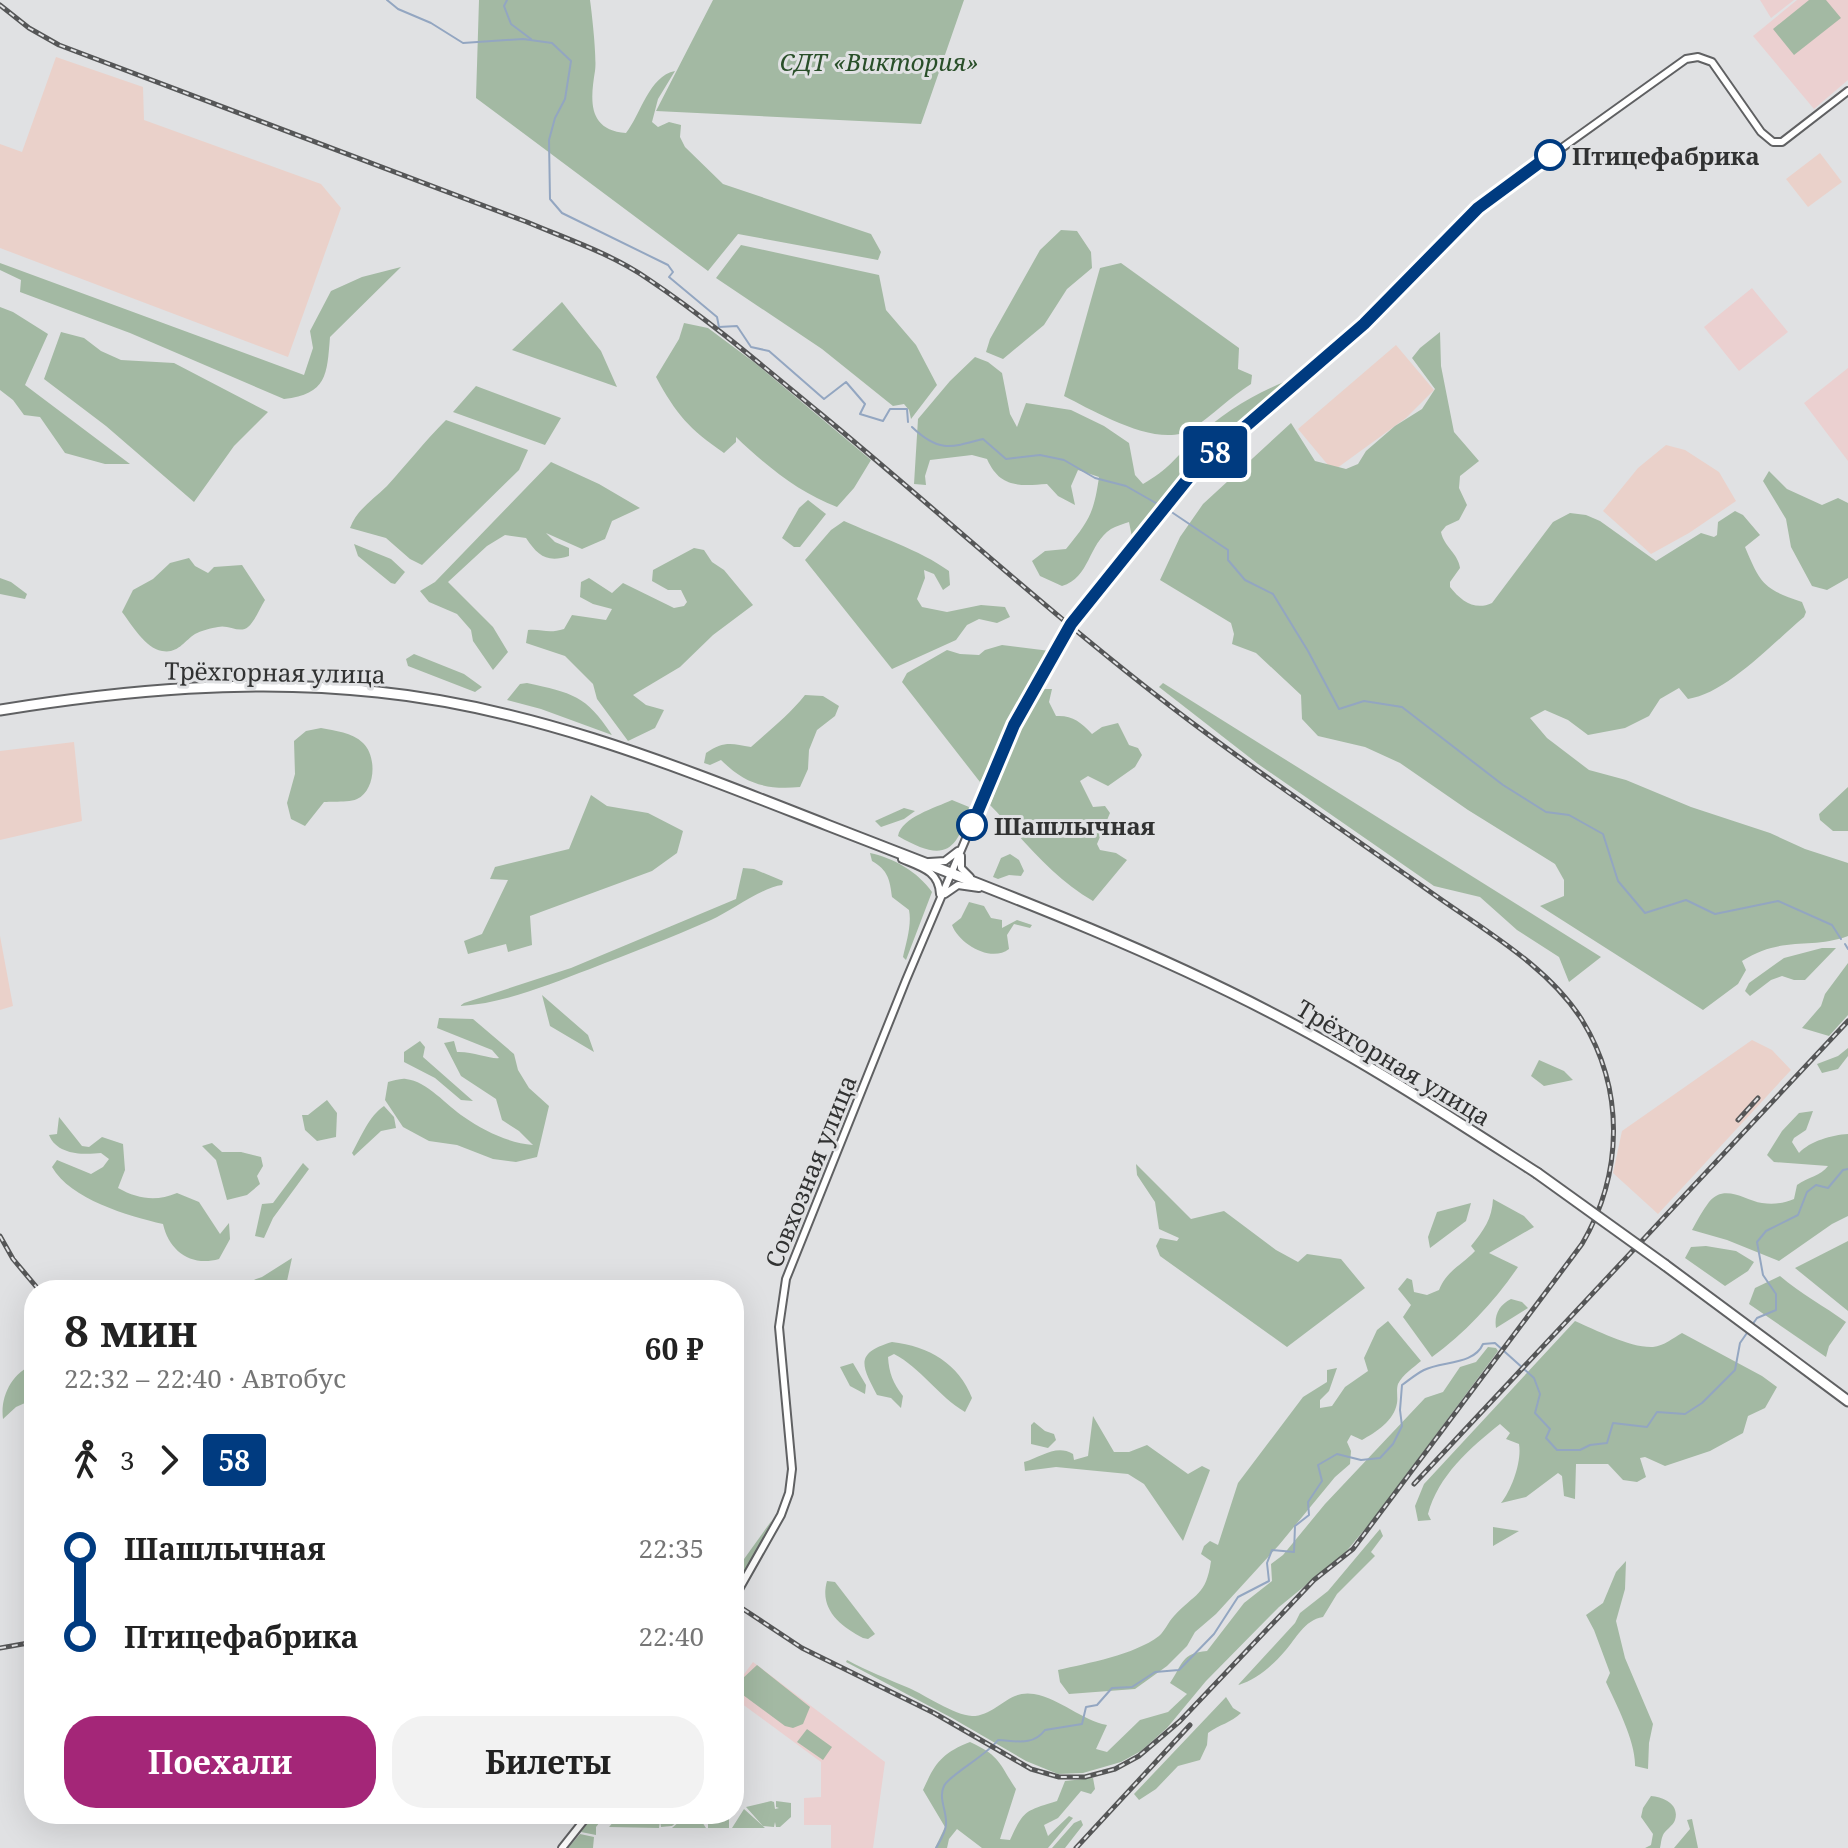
<!DOCTYPE html>
<html lang="ru">
<head>
<meta charset="utf-8">
<style>
  body { margin:0; font-family:"Noto Serif",serif; background:#f2f2f2; color:#222; height:100vh; display:flex; flex-direction:column; font-size:30px; white-space:nowrap }
  * { box-sizing:border-box; margin:0 }
  p { font-size:26px; color:#767676 }
  .icon { flex:none; width:44px; height:44px; fill:none; stroke:currentColor; stroke-width:2; stroke-linecap:round; stroke-linejoin:round }
  .map { position:relative; flex:1; overflow:hidden }
  .drawer { position:absolute; left:24px; top:1280px; width:720px; height:544px; display:flex; flex-direction:column; background:#fff; border-radius:32px; box-shadow:0 8px 32px #0002 }
  .drawer>* { flex:none }
  .badge { padding:0 16px; border-radius:6px; font-size:28px; line-height:52px }
  .map>.badge { position:absolute; translate:-50% -50%; box-shadow:0 0 0 4px #fff }
  .legs { display:flex; align-items:center; gap:12px; height:88px; padding:0 40px; font-size:26px }
  .legs p { margin-inline-start:auto }
  .summary { display:flex; align-items:center; justify-content:space-between; height:136px; padding:0 40px }
  h1 { font-size:44px; font-weight:700; line-height:60px }
  .cta { display:flex; gap:16px; margin-top:auto; padding:16px 40px }
  .cta a { flex:1; height:92px; border-radius:32px; background:#a42678; color:#fff; font-size:32px; font-weight:700; line-height:92px; text-align:center }
  .cta a+a { background:#f2f2f2; color:#222 }
  ul { padding:0 40px; list-style:none }
  li { display:flex; align-items:center; gap:28px; height:88px; font-size:30px }
  li i { display:grid; place-items:center; width:12px; height:100%; margin:0 10px; background:currentColor }
  li i::after { content:''; width:20px; height:20px; margin:-10px; border:6px solid; border-radius:50%; background:#fff }
  li p { margin-inline-start:auto }
  li:first-child i { background:linear-gradient(#0000 50%,currentColor 0) }
  li:last-child i { background:linear-gradient(currentColor 50%,#0000 0) }
  .map>svg:first-child { display:block }
  .industrial { fill:#ead1ca }
  .education { fill:#ebd0d0 }
  .green { fill:#a3b9a3 }
  .lines { fill:none; stroke-linecap:round; stroke-linejoin:round }
  .stream { stroke:#93a6c1; stroke-width:2 }
  .secondary-casing { stroke:#606163; stroke-width:10 }
  .highway-casing { stroke:#606163; stroke-width:13 }
  .secondary { stroke:#fff; stroke-width:6 }
  .highway { stroke:#fff; stroke-width:9 }
  .rail-casing { stroke:#555657; stroke-width:5 }
  .rail { stroke:#e0e1e3; stroke-width:2; stroke-dasharray:6; stroke-linecap:butt }
  .highway-bridge-casing { stroke:#606163; stroke-width:13; stroke-linecap:butt }
  .highway-bridge { stroke:#fff; stroke-width:9 }
  .line-1-casing { stroke:#fff; stroke-width:18 }
  .line-1 { stroke:#003b80; stroke-width:12 }
  .stop-1-dot { fill:#fff; stroke:#003b80; stroke-width:4 }
  .labels { text-anchor:middle; dominant-baseline:central; stroke-width:6; stroke-linejoin:round; paint-order:stroke }
  .park-label { font-size:24px; font-style:italic; fill:#294f29; stroke:#e0e1e3 }
  .stop-label { font-size:24px; font-weight:bold; fill:#313232; stroke:#e0e1e3; text-anchor:start }
  .street-label { font-size:24px; fill:#313232; stroke:#e0e1e3 }
</style>
</head>
<body>
<div class="map">
<svg width="1848" height="1848" viewBox="0 0 1848 1848">
  <rect width="100%" height="100%" fill="#e0e1e3"/>
  <path class="industrial" d="M56,57L143,87L144,120L321,184L341,208L288,357L0,248V144L22,152Z
    M1820,153L1842,182L1808,207L1786,179Z
    M1396,345L1434,390L1406,418L1333,471L1298,429Z
    M1666,445L1685,450L1719,472L1736,501L1689,533L1651,554L1603,511L1638,468Z
    M74,742L82,821L0,840V751Z
    M0,936L13,1006L0,1010Z
    M1752,1040L1772,1050L1791,1070L1658,1214L1613,1173L1622,1131Z"/>
  <path class="education" d="M1760,0H1794L1771,18Z
    M1797,0H1848V80L1814,109L1753,36Z
    M1752,288L1788,332L1739,371L1704,327Z
    M1848,368V461L1804,403Z
    M753,1662L885,1762L873,1848H831V1825H804V1798L821,1797V1762L734,1698V1688Z"/>
  <path class="green" d="M479,0H590C592,14 597,59 595,71C590,101 588,130 626,133C641,114 649,76 675,71L658,99L652,122L658,127L669,122L681,125L680,137L685,147L723,184L871,234L881,252L878,260L738,234L708,271L476,98Z
    M713,0H964L921,124L656,111Z
    M1809,0H1826L1841,18L1794,55L1773,29Z
    M1061,230L1077,231L1091,252L1092,268L1067,289L1044,325L1003,359L986,352L990,339L1040,250Z
    M741,245L879,275L886,310L916,345L937,385L911,419L909,410L904,404L893,406L822,349L716,278Z
    M0,263L304,375L313,348L310,331L331,291L362,277L401,267L330,337C327,375 327,394 284,399L130,333L20,292L21,280L0,270Z
    M1121,263L1239,348L1238,369L1252,375L1251,384C1230,397 1212,416 1192,429C1159,450 1094,411 1064,396L1100,268Z
    M562,302L601,351L617,387L512,350Z
    M0,307L13,312L48,334L25,385L130,464H105L65,453L40,417L24,415L13,400L0,390Z
    M684,323L708,328L755,363L871,460L854,488L837,507C799,493 765,465 736,437V442L724,453C689,429 676,414 656,377L679,339Z
    M61,332L84,338L101,351L121,360L174,363L268,412L234,446L194,502L106,426L44,379Z
    M1440,332L1441,366L1454,432L1479,461L1460,476L1459,488L1467,505L1459,520L1446,526L1441,532C1444,547 1458,553 1460,568L1450,582V587C1461,601 1475,611 1492,603L1553,522L1570,513L1586,515L1600,521L1656,561L1701,533L1714,537L1717,535L1718,522L1735,511L1743,515L1760,535L1745,547C1761,585 1764,589 1802,602L1806,612L1804,617C1774,642 1726,694 1688,699L1679,688L1660,699L1649,716L1625,728L1588,735L1568,720L1545,710L1530,718L1547,738L1589,770L1626,780L1691,807L1770,833L1805,849L1848,863V936C1810,950 1783,935 1742,961L1746,970L1738,984L1703,1010L1540,906L1564,896V880L1555,864L1468,810L1400,763L1365,747L1318,736L1302,719L1301,695L1256,653L1232,644L1234,634L1231,623L1160,580L1180,537L1203,504L1291,423L1315,461L1346,469L1358,464L1366,451L1395,426L1422,409L1435,389L1412,358L1420,348Z
    M975,357L988,362L1002,373L1010,414L1017,427L1026,403L1071,410L1104,426L1129,443L1135,475L1143,484C1169,469 1174,459 1195,439C1221,414 1251,396 1284,382L1286,387L1193,468L1132,537L1129,522C1123,524 1116,526 1111,529C1088,544 1090,578 1062,586L1040,576L1032,561L1045,551L1066,549C1089,521 1094,513 1099,477L1078,470L1071,486L1075,505L1058,496L1047,484C1019,486 1000,488 987,459L972,455L930,460L925,476L926,485L914,484L918,419L950,381Z
    M476,386L561,418L545,445L453,412Z
    M446,420L528,450L519,470L422,565L410,559L386,538L350,528C357,509 373,500 387,486C407,464 425,441 446,420Z
    M551,462L599,484L640,508L612,521L605,539L582,549L546,533L555,542L569,548V556C547,563 538,556 526,538L505,535L487,546L448,582L493,627L508,652L493,670L473,641L471,630L457,614L429,602L420,591L435,582Z
    M1769,471L1787,489L1822,505L1838,498L1848,503V578L1827,590L1812,586L1791,547L1786,519L1763,481Z
    M808,500L826,514L800,547H794L782,538L799,508Z
    M844,521C877,536 920,550 949,571L950,585L943,590L934,574L924,570L925,578L917,599L922,607L947,612L981,605L1005,607L1010,617L997,623L979,619L967,625L956,640L892,669L805,560L831,530Z
    M354,544L391,559L405,572L395,584L391,583L358,556Z
    M694,548L704,550L712,562L724,570L753,605L713,635L680,667L633,695L646,705L664,710L655,728L628,741L597,699L593,684L565,656L526,643L528,630C543,629 548,634 564,629L572,615L606,620L612,609L593,604L580,597L581,582L589,578L612,593L623,583L674,608L684,606L687,602L681,590H668L652,581L653,570Z
    M189,558L195,566L208,573L214,567L242,565L265,600C260,608 255,621 248,627C240,634 228,624 218,627C212,628 200,631 195,634C184,641 178,654 162,651C145,648 132,625 122,612L133,590L153,579L170,563Z
    M0,578L11,582L27,594L25,599L0,594Z
    M1002,645L1050,651L980,782L902,682L907,673L947,650L960,654L979,655L985,650Z
    M414,654L464,674L482,687L475,692L408,666L406,659Z
    M527,683C572,693 586,695 612,735L541,709L507,700L520,684Z
    M1163,683L1601,957L1569,982L1559,957L1517,930L1480,897L1434,886L1258,764L1159,687Z
    M1044,689H1052L1049,702L1056,716C1072,715 1081,722 1092,734L1102,727L1118,723L1129,745L1138,748L1142,755L1135,767L1108,786L1088,776L1080,781L1093,807L1105,806L1110,813L1097,844L1100,850L1116,853L1127,860L1093,901C1052,878 1022,838 990,805L1023,722Z
    M805,695L823,696L839,706L835,716L817,730L809,750L808,769L800,787C766,790 745,784 721,760L710,765L704,763L706,753C723,741 731,743 751,747C770,730 789,715 805,695Z
    M321,728C335,731 352,732 363,743C377,756 376,790 357,799C348,803 333,801 324,802L305,826L291,819L287,803L295,774L294,741L306,731Z
    M1848,787V831H1833L1820,820L1819,814Z
    M591,795L607,806L648,813L683,831L677,853L652,871L530,916L532,945L508,952L506,944L468,954L464,941L482,934L508,880L490,879L495,867L569,849Z
    M952,800L969,807C957,856 941,861 898,836C902,817 935,808 952,800Z
    M904,808L915,811L904,819L881,827L875,821Z
    M870,853C894,858 918,872 932,892L906,960L903,957C906,943 912,925 909,910L892,897C890,880 888,870 872,861Z
    M1010,854L1019,860L1024,871L1021,876L1009,875L998,879L993,877L1001,858Z
    M743,868L754,869L783,881L782,885C763,887 731,911 711,920C671,938 630,953 590,969C547,985 506,1003 460,1006L464,1003L571,968L736,899Z
    M969,902L984,906L991,918L1002,920V928L1017,920L1032,925L1030,928L1014,924L1007,935L1009,949C991,963 959,944 952,925L961,918Z
    M1822,948H1836L1805,980H1794L1782,976L1771,980L1750,996L1745,991L1749,983L1784,958Z
    M1848,963V1015L1829,1036L1802,1028L1821,1006L1825,994Z
    M542,995L588,1035L594,1052L550,1026Z
    M439,1018L473,1019L514,1054L518,1070L529,1088L549,1106L537,1157L516,1162L493,1159L457,1145L429,1141L403,1127L385,1100L388,1082C393,1081 401,1078 406,1079C427,1081 447,1106 464,1117C484,1131 509,1143 533,1145L519,1131L502,1120L496,1099L461,1076L444,1043L454,1041L457,1052C472,1051 493,1060 499,1058L492,1050L437,1028Z
    M420,1041L425,1047L423,1057L473,1101L461,1100L435,1078L404,1062V1052Z
    M1848,1048V1056L1838,1069L1822,1073L1817,1064L1838,1056Z
    M1539,1060L1564,1071L1573,1080L1544,1086L1531,1076Z
    M327,1100L337,1113L336,1137L317,1141L305,1130L302,1115H308Z
    M384,1106L394,1117L396,1128L381,1131L354,1156L352,1153C361,1137 369,1116 384,1106Z
    M1813,1111L1806,1130L1794,1138L1792,1142L1799,1153C1810,1141 1832,1135 1848,1134V1216L1832,1224L1779,1261L1727,1240L1692,1230C1697,1221 1702,1211 1709,1202C1724,1183 1745,1200 1762,1203C1774,1205 1784,1203 1794,1199L1797,1185C1808,1177 1821,1176 1828,1166L1774,1162L1767,1155L1782,1131L1799,1113Z
    M59,1117L82,1146L89,1147L102,1137L123,1144L125,1170L118,1188C138,1199 156,1202 177,1193L199,1202L220,1234L229,1223L230,1239L219,1259C191,1267 169,1251 163,1224C128,1216 70,1199 52,1167L57,1160L91,1174L103,1167L109,1159L101,1153C83,1155 57,1155 49,1135L57,1134Z
    M212,1143L222,1152H241L261,1157L263,1166L257,1176L260,1184L247,1195L227,1200L216,1160L202,1146Z
    M303,1163L309,1169L273,1218L264,1238L255,1236L262,1204L273,1203Z
    M1136,1164L1191,1219L1224,1211L1276,1250L1298,1262L1307,1254L1341,1259L1365,1288L1287,1347L1160,1256L1156,1246L1160,1238L1177,1241L1179,1238L1159,1229L1155,1202L1137,1175Z
    M1493,1199L1524,1216L1534,1227L1489,1253L1518,1267C1495,1301 1465,1333 1432,1357L1403,1317L1411,1305L1398,1289L1407,1278L1412,1280L1414,1292L1427,1295L1439,1290C1447,1270 1461,1266 1475,1251L1471,1246C1484,1230 1492,1219 1493,1199Z
    M1471,1203L1466,1221L1430,1248L1428,1237L1437,1212Z
    M1848,1241V1311L1795,1268Z
    M1706,1246L1736,1251L1754,1262L1748,1271L1725,1286L1685,1258L1691,1247Z
    M292,1258L287,1281L269,1289L249,1286L248,1282L262,1277Z
    M1780,1276C1801,1294 1824,1306 1846,1322L1829,1346L1826,1357L1749,1304L1755,1288Z
    M1511,1299L1522,1302L1528,1308L1496,1328C1494,1315 1499,1305 1511,1299Z
    M1388,1321L1421,1361C1413,1368 1403,1374 1398,1384C1396,1390 1398,1397 1397,1403C1394,1421 1376,1432 1362,1440L1351,1435L1347,1442L1351,1451L1350,1464L1335,1477L1279,1545L1216,1614L1195,1632L1187,1646L1167,1666L1135,1689L1069,1694L1060,1682L1058,1670C1088,1663 1134,1655 1159,1636C1165,1631 1168,1622 1174,1616C1195,1593 1206,1596 1211,1561L1201,1554L1204,1546L1210,1541L1218,1545L1238,1483L1303,1397L1327,1382V1370L1337,1368L1329,1391L1320,1400V1408L1332,1406L1345,1387L1368,1371L1364,1358L1377,1330Z
    M1575,1321C1596,1330 1630,1348 1653,1347C1664,1346 1673,1338 1682,1333L1762,1376L1777,1387L1765,1408L1748,1416L1743,1433L1710,1451L1665,1466L1645,1457L1640,1458L1646,1477L1637,1482L1623,1480L1608,1464H1576L1575,1499L1564,1496L1562,1476L1558,1473L1526,1497L1501,1503C1512,1489 1522,1461 1519,1444L1506,1439L1510,1433L1500,1424C1470,1448 1438,1476 1428,1514L1431,1520L1418,1521L1415,1506L1424,1484Z
    M892,1342C929,1346 959,1364 972,1398L965,1412C938,1396 921,1368 894,1354L888,1357C889,1373 893,1383 903,1396L901,1408L891,1398L877,1395C861,1365 855,1353 892,1342Z
    M1488,1347L1496,1348L1498,1351L1375,1517L1345,1553L1279,1607L1206,1681L1167,1728L1141,1751L1121,1762L1083,1773L1058,1774L1026,1761L952,1718L846,1662L847,1660C867,1671 888,1679 909,1688C925,1695 954,1715 972,1716C996,1716 1008,1689 1034,1694C1061,1699 1081,1720 1107,1725L1096,1749L1107,1752L1140,1720L1168,1712L1187,1694L1170,1683C1183,1664 1181,1653 1207,1651L1244,1603L1272,1581L1271,1564L1283,1555L1325,1504L1425,1398L1443,1392L1460,1367L1476,1362Z
    M853,1363L866,1385L865,1394L850,1386L840,1367Z
    M34,1364V1399L16,1407L3,1419C0,1396 12,1373 34,1364Z
    M1093,1416L1114,1452H1129L1147,1445L1188,1474L1202,1466L1210,1470L1183,1541L1144,1484L1128,1474L1056,1467L1025,1471L1024,1462C1042,1457 1056,1444 1073,1454L1074,1460L1088,1456Z
    M1034,1422L1045,1431L1054,1434L1056,1440L1048,1448L1031,1444V1425Z
    M772,1520L756,1555L740,1581L734,1573Z
    M1493,1527L1519,1531L1493,1546Z
    M1380,1529L1383,1536L1371,1552L1375,1556L1337,1594L1323,1617C1304,1620 1296,1639 1285,1651C1272,1666 1256,1680 1238,1685L1295,1623L1300,1613L1328,1591Z
    M1626,1561L1625,1589L1616,1621L1625,1658L1653,1724L1649,1743L1648,1769L1635,1766C1636,1742 1616,1704 1606,1682L1610,1673L1594,1630L1586,1615L1603,1603L1616,1572Z
    M827,1581L835,1582L875,1634L868,1639L863,1638C840,1626 819,1609 827,1581Z
    M757,1665L810,1707L803,1724L793,1728L785,1726L743,1695L740,1688L742,1679Z
    M1226,1697L1233,1708L1241,1713C1231,1723 1220,1724 1208,1733L1207,1745L1200,1760L1178,1766L1156,1789L1139,1800L1134,1794Z
    M807,1729L832,1747L823,1760L797,1742Z
    M970,1742C1001,1756 999,1764 1016,1789L1000,1839L1010,1840C1024,1809 1026,1811 1057,1801L1065,1781L1093,1778L1095,1789L1091,1794L1081,1791L1058,1818L1044,1825L1048,1836L1069,1816L1073,1818L1048,1848H982L957,1829L949,1839L947,1848H935L945,1827L923,1790C935,1763 942,1753 970,1742Z
    M1651,1796C1663,1797 1680,1804 1675,1820C1673,1826 1665,1830 1663,1835C1661,1839 1661,1844 1660,1848H1645L1651,1845L1653,1834L1641,1817L1643,1808Z
    M771,1801L774,1802L775,1809L779,1808L776,1807V1801L791,1803V1817L780,1827H776L775,1822L774,1827L763,1826L746,1807Z
    M744,1809L765,1828H732Z
    M593,1814H606L596,1827V1835L581,1832Z
    M620,1814H641L647,1824L643,1814H686L672,1826L661,1827L660,1821L659,1828L609,1827Z
    M688,1814H697L706,1828H672Z
    M708,1814H729V1828H708Z
    M1692,1819L1698,1848H1674L1690,1829L1687,1820Z
    M1081,1820L1083,1825L1065,1848H1052L1074,1823Z
    M580,1834L594,1837L593,1848H568Z"/>
  <g class="lines">
    <path class="stream" d="M387,0L398,9L431,23L463,43L523,39L552,43L571,61L565,99L555,118L549,140L550,199L562,213L668,265L673,272L669,277L717,317L719,327L737,326L751,347L769,351L824,399L846,382L865,404L860,414L883,421L890,409H907L908,422
      M507,0L504,6L511,24L531,39
      M912,427C938,452 950,448 983,439L1006,459L1040,455L1064,460L1095,478L1126,486L1161,506
      M1167,509L1228,550V560L1245,580L1273,594L1308,651L1339,709L1364,701L1402,707L1503,785L1546,812L1569,815L1603,834L1618,881L1645,913L1686,900L1715,914L1778,901L1832,925L1841,939
      M1845,944L1848,949
      M1752,1325L1757,1318L1776,1310V1294L1763,1275L1757,1242L1766,1231L1798,1215L1807,1192L1816,1185L1828,1188L1843,1170L1848,1169
      M936,1848C940,1841 946,1832 946,1824C947,1811 938,1798 944,1786C949,1775 986,1756 998,1740C1017,1741 1033,1746 1045,1730L1082,1724L1086,1707L1097,1705L1112,1688L1132,1687L1155,1672L1179,1670L1214,1634L1238,1597L1269,1581L1267,1563L1272,1550L1294,1552L1295,1526L1309,1515L1308,1502L1322,1481L1318,1465L1337,1454L1361,1460L1380,1458L1393,1444L1402,1426L1400,1410L1402,1385C1409,1380 1416,1374 1424,1370C1442,1361 1474,1365 1483,1344L1495,1343L1534,1378L1540,1394L1535,1413L1550,1429L1546,1438L1557,1450H1580L1590,1445L1607,1443L1613,1423L1647,1427L1657,1412L1685,1414L1702,1403L1735,1370L1740,1343L1749,1330"/>
    <defs>
      <path id="secondary" d="M961,856V868L970,877
        M902,859C921,867 939,871 940,894
        M929,862L945,861L958,851
        M945,894L958,885L979,888
        M734,1598L781,1515L789,1493L792,1469L779,1327L786,1279L906,980L1014,725L1071,624L1194,471L1364,324L1478,208L1686,59L1698,57L1712,62L1761,132L1773,142H1782L1848,91
        M562,1848L589,1814"/>
      <path id="highway" d="M0,710C125,690 251,678 378,692C536,708 681,768 827,825C981,885 1137,942 1283,1019C1371,1065 1453,1119 1537,1173
        M1665,1265L1848,1401"/>
    </defs>
    <use href="#secondary" class="secondary-casing"/>
    <use href="#highway" class="highway-casing"/>
    <use href="#secondary" class="secondary"/>
    <use href="#highway" class="highway"/>
    <defs>
      <path id="rail" d="M0,5L29,28L59,45L527,222C567,239 612,254 648,279C708,319 765,368 821,414C948,519 1070,632 1202,730C1280,788 1360,842 1439,898C1489,933 1549,968 1582,1020C1625,1090 1623,1174 1582,1244L1353,1549L1314,1580L1180,1721L1139,1756L1115,1769L1085,1777H1059L1031,1769L934,1713L802,1648L734,1603
        M1738,1120L1758,1098
        M0,1236L13,1259L39,1290
        M1414,1484L1848,1021
        M0,1648L34,1642
        M1076,1848L1190,1725"/>
    </defs>
    <use href="#rail" class="rail-casing"/>
    <use href="#rail" class="rail"/>
    <defs>
      <path id="highway-bridge" d="M1537,1173L1665,1265"/>
    </defs>
    <use href="#highway-bridge" class="highway-bridge-casing"/>
    <use href="#highway-bridge" class="highway-bridge"/>
  </g>
  <g class="lines">
    <defs>
      <path id="line-1" d="M972,825L1014,725L1071,624L1194,471L1364,324L1478,208L1550,155"/>
    </defs>
    <use href="#line-1" class="line-1-casing"/>
    <use href="#line-1" class="line-1"/>
  </g>
  <g class="stop-1-dot">
    <circle cx="1550" cy="155" r="14"/>
    <circle cx="972" cy="825" r="14"/>
  </g>
  <g class="labels">
    <g class="park-label">
      <text x="879" y="61">СДТ «Виктория»</text>
    </g>
    <g class="stop-label">
      <text x="1572" y="155">Птицефабрика</text>
      <text x="994" y="825">Шашлычная</text>
    </g>
    <g class="street-label">
      <text transform="translate(275 672) rotate(1)">Трёхгорная улица</text>
      <text transform="translate(1394 1062) rotate(31)">Трёхгорная улица</text>
      <text transform="translate(810 1171) rotate(-68)">Совхозная улица</text>
    </g>
  </g>
</svg>
<b class="badge" style="left:1215px;top:452px;background:#003b80;color:#fff">58</b>
<section class="drawer">
<div class="summary"><div><h1>8 мин</h1><p>22:32 – 22:40 · Автобус</p></div><b>60 ₽</b></div>
<div class="legs"><svg class="icon" aria-label="walk" viewBox="0 0 24 24"><circle cx="13" cy="4" r="2"/><path d="M13 8l-2 6 4 7M11 14l-3 7M7 12l3-4h3l4 4"/></svg>3<svg class="icon" aria-label="forward" viewBox="0 0 24 24"><path d="M9 5l7 7-7 7"/></svg><b class="badge" style="background:#003b80;color:#fff">58</b></div>
<ul>
<li><i style="color:#003b80"></i><b>Шашлычная</b><p>22:35</p></li>
<li><i style="color:#003b80"></i><b>Птицефабрика</b><p>22:40</p></li>
</ul>
<div class="cta"><a>Поехали</a><a>Билеты</a></div>
</section>
</div>
</body>
</html>
